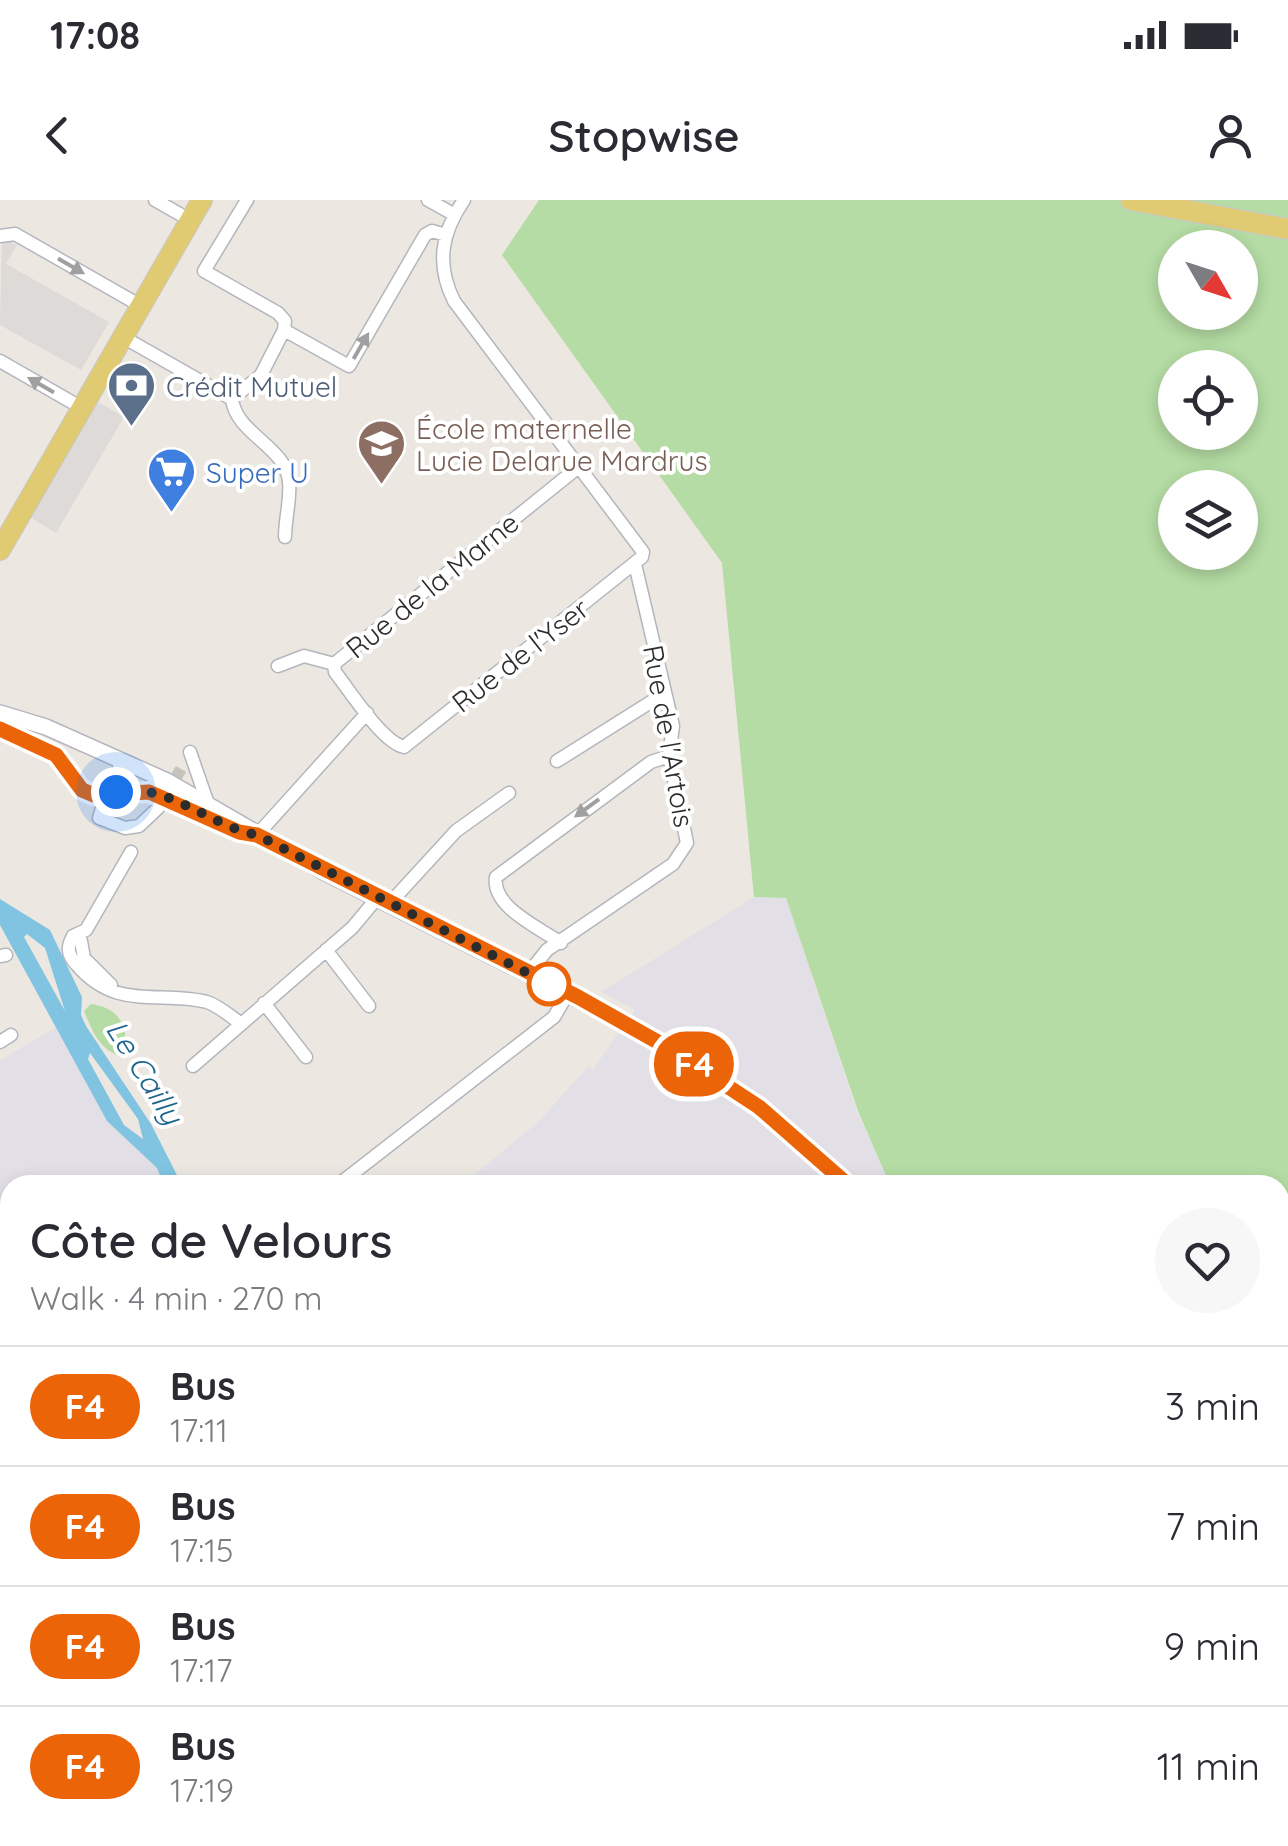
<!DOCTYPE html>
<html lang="en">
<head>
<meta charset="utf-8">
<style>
  body { margin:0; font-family:Quicksand,sans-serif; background:#f7f7f7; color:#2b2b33; height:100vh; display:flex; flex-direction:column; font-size:38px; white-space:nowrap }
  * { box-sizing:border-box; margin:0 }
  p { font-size:32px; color:#7c7c81 }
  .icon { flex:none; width:55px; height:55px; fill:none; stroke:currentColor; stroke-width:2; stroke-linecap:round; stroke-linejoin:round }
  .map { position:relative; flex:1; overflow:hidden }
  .drawer { position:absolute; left:0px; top:975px; width:1290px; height:672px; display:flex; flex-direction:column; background:#fff; border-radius:30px 30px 0 0; box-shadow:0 5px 15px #0003 }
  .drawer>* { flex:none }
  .badge { padding:0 20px; border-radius:32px; font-size:35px; line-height:65px }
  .needle { width:65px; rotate:129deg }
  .buttons { position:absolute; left:1158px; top:30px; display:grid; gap:20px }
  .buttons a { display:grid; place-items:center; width:100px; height:100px; border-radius:50%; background:#fff; box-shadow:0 5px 15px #0003; font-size:50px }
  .you { position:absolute; width:50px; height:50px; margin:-25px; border:8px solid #fff; border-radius:50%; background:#1a73e8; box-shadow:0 0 0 15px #1a73e833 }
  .map>.badge { position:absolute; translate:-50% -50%; box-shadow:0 0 0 5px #fff }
  .round { display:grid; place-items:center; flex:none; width:105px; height:105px; border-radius:52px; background:#f7f7f7 }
  .overview { display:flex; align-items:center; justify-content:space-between; height:170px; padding:0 30px }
  h1 { font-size:48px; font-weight:600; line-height:75px }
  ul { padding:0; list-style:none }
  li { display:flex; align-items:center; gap:30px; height:120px; padding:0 30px; border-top:2px solid #e1e1e2 }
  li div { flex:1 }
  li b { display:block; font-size:38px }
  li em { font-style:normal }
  li .badge { min-width:110px; font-weight:700; text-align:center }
  .status { display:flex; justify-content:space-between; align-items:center; height:70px; padding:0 50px; background:#fff; direction:ltr }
  .status svg { height:28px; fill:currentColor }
  header { display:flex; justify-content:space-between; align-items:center; height:130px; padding:0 30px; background:#fff; font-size:45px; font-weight:600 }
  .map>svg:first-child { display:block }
  .industrial { fill:#e2e0e6 }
  .green { fill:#b5dca4; fill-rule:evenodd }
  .plaza { fill:#dddad7 }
  .water { fill:#81c4e1; fill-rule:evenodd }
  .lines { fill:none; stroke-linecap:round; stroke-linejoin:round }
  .river { stroke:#81c4e1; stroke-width:22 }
  .minor-tunnel { stroke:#c6c2bd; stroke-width:12; stroke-dasharray:12 6; stroke-linecap:butt }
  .minor-casing { stroke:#b4b6be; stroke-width:15 }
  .tertiary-casing { stroke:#b4b6be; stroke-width:18 }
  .secondary-casing { stroke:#b4b6be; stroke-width:20 }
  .primary-casing { stroke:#c8c8c8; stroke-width:22 }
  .minor { stroke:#fff; stroke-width:12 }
  .tertiary { stroke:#fff; stroke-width:15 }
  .secondary { stroke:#fff; stroke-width:18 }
  .primary { stroke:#e0ca72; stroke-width:20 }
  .oneway { fill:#a0a0a0 }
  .line-casing { stroke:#fff; stroke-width:22 }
  .line { stroke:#ec6408; stroke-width:15 }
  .walk { stroke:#2c2c2c; stroke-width:10; stroke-dasharray:0 18 }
  .stop-dot { fill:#fff; stroke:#ec6408; stroke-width:5 }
  .labels { text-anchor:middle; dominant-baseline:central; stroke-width:8; stroke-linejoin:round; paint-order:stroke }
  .service-label { font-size:28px; fill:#4e5e75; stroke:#fff; text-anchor:start }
  .education-label { font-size:28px; fill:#785e54; stroke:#fff; text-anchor:start }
  .shop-label { font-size:28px; fill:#366cbe; stroke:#fff; text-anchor:start }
  .street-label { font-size:28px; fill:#2c2c2c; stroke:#fff }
  .water-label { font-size:30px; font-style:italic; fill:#1e658e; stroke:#fff }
</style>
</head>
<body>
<div class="status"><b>17:08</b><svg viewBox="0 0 49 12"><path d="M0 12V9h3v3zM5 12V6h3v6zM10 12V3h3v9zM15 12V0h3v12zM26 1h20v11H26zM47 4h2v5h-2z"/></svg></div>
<header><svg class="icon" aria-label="back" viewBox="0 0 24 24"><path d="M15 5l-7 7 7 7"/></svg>Stopwise<svg class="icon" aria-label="person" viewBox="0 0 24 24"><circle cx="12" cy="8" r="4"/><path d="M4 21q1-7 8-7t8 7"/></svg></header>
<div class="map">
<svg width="1288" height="1646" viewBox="0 0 1288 1646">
  <rect width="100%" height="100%" fill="#ece8e1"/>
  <path class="industrial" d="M754,697L786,698L857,911L890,985H462L537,923L588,867L593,869L635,810L601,792Z
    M57,827L114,928L158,966L167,985H10V1145L0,1082V860Z
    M1280,1355L1288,1361V1646H1260L1253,1638H1280Z"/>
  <path class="green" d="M539,0H1288V1361L1280,1355V985H890L858,911L786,698L754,697L722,363L502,55ZM1175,48H1240V112H1175ZM1175,168H1240V232H1175ZM1175,288H1240V352H1175Z
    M91,804C114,807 128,821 125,845L117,855C98,847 92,830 84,811Z"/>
  <path class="plaza" d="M2,36L17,45L6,64L109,122L81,170L0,125Z
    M96,201L124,217L56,333L30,317Z"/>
  <path class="water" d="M0,699L50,730L82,797L81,815L86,826L151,924L182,985H164L157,968L107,921L0,725ZM27,734L45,748L65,811L24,737ZM90,853L138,919L143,939L124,925L88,859Z"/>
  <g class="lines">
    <path class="river" d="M488,1638L491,1646"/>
    <path class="minor-tunnel" d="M167,592L181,569"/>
    <defs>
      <path id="minor" d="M155,0L190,20
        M247,0L204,71L278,113L285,121L284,130
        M428,0L455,15
        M0,36L15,34L141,106
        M284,130L349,166L425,35L432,31L446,35
        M123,137L232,199L261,175L284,130
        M0,161L82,208
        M232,199C236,234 285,246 289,281C291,298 285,319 285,337
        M334,464L335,472C350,491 382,542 404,547L642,357L643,352L454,101C436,65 441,33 464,0
        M334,464L576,269
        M278,466L304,456L334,464
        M190,552L208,604
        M557,561L665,493
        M116,592L120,560
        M106,596L99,618L125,628L139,626L158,608
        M257,635L367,513
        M131,652L86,730L73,736C67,747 67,754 76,764C116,812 159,790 207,802C219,806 230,816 240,823
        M390,703L456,631L509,593
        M81,741L84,758L111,785
        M561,743C540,728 491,707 496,677L651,562L669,556
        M326,750L369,806
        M0,756L6,755
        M528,774L547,750L673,664L687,643L669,556L673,526L635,364
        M264,803L306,857
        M0,842L11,835
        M193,866L352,728L378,697
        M338,985L554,817L568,793
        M0,1113L6,1171L0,1191
        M1280,1461L1288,1454
        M368,1638L378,1646
        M560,1638L584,1646
        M831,1638L837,1646
        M423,1646L455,1638
        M616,1646L627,1638
        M1011,1646L1021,1638"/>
      <path id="tertiary" d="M0,513L46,527L167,581L324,672L625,823L759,907L848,985
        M0,529L56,555L81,589L94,595L149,592L239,631L257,635
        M1280,1369L1288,1376
        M9,1473L0,1490L10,1607
        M12,1638L13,1646"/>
      <path id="secondary" d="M0,1466L10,1474
        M153,1638L161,1646"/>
      <path id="primary" d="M1131,0L1288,29
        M0,350L202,0"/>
    </defs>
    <use href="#minor" class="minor-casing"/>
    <use href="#tertiary" class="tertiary-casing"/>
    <use href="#secondary" class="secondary-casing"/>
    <use href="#primary" class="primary-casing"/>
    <use href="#minor" class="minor"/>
    <use href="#tertiary" class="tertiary"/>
    <use href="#secondary" class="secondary"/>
    <use href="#primary" class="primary"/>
  </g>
  <defs><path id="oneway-solid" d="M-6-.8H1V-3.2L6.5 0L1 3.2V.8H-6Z" transform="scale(2.5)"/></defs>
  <g class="oneway">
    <use href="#oneway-solid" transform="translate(71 66) rotate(30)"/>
    <use href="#oneway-solid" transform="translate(361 146) rotate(-60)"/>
    <use href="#oneway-solid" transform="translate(41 185) rotate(-150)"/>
    <use href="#oneway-solid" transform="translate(587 608) rotate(144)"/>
  </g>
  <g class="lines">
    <defs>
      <path id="line" d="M0,529L56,555L82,590L94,595L149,592L239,632L257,635L578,797L672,850L759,907L848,985"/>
    </defs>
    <use href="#line" class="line-casing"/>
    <use href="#line" class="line"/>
    <path class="walk" d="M116,592C165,581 210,626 257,635L549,784"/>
  </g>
  <defs>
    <symbol id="bank-pin" viewBox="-11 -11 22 30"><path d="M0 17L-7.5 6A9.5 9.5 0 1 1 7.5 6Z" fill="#5c6f8a" stroke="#fff"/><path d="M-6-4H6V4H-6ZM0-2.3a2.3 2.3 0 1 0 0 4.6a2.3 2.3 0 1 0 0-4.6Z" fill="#fff"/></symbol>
    <symbol id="school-pin" viewBox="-11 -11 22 30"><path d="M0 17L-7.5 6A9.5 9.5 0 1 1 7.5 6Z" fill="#8d6e63" stroke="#fff"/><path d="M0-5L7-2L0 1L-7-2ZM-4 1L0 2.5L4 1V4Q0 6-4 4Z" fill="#fff"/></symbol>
    <symbol id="supermarket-pin" viewBox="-11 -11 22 30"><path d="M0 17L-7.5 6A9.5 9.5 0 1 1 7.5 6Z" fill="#3f7fe0" stroke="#fff"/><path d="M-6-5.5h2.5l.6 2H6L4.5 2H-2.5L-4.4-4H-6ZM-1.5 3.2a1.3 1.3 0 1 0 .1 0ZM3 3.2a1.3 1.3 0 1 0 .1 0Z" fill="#fff"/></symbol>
  </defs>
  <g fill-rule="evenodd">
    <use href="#bank-pin" x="104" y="158" width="55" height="75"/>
    <use href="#school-pin" x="354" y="216" width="55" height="75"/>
    <use href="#supermarket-pin" x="144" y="244" width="55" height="75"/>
  </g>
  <circle class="stop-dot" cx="549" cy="784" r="20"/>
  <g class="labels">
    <g class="service-label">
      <text x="166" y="186">Crédit Mutuel</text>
    </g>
    <g class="education-label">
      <text x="416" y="228">École maternelle<tspan x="416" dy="32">Lucie Delarue Mardrus</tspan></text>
    </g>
    <g class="shop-label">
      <text x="206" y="272">Super U</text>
    </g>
    <g class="street-label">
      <text transform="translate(432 385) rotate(-39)">Rue de la Marne</text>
      <text transform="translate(520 455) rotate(-38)">Rue de l'Yser</text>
      <text transform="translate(669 536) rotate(80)">Rue de l'Artois</text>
    </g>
    <g class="water-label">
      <text transform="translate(145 872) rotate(58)">Le Cailly</text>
    </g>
  </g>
</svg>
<div class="buttons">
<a><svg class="needle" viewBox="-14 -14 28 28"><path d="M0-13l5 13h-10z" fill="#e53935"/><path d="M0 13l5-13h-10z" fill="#7c7c81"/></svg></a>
<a><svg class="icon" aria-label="locate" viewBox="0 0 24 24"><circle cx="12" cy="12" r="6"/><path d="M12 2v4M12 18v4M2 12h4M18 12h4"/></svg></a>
<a><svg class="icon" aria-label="layers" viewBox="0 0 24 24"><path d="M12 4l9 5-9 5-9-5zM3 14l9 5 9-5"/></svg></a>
</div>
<div class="you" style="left:116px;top:592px"></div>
<b class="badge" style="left:694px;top:864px;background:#ec6408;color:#fff">F4</b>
<section class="drawer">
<div class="overview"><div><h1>Côte de Velours</h1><p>Walk · 4 min · 270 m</p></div><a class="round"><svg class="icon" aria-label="heart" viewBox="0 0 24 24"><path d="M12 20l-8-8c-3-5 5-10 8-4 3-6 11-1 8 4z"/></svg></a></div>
<ul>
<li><span class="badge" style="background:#ec6408;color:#fff">F4</span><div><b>Bus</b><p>17:11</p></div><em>3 min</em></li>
<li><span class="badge" style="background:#ec6408;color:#fff">F4</span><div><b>Bus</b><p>17:15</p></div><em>7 min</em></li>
<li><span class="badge" style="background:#ec6408;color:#fff">F4</span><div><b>Bus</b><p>17:17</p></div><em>9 min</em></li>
<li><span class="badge" style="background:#ec6408;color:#fff">F4</span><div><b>Bus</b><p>17:19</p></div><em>11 min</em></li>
</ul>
</section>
</div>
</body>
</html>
